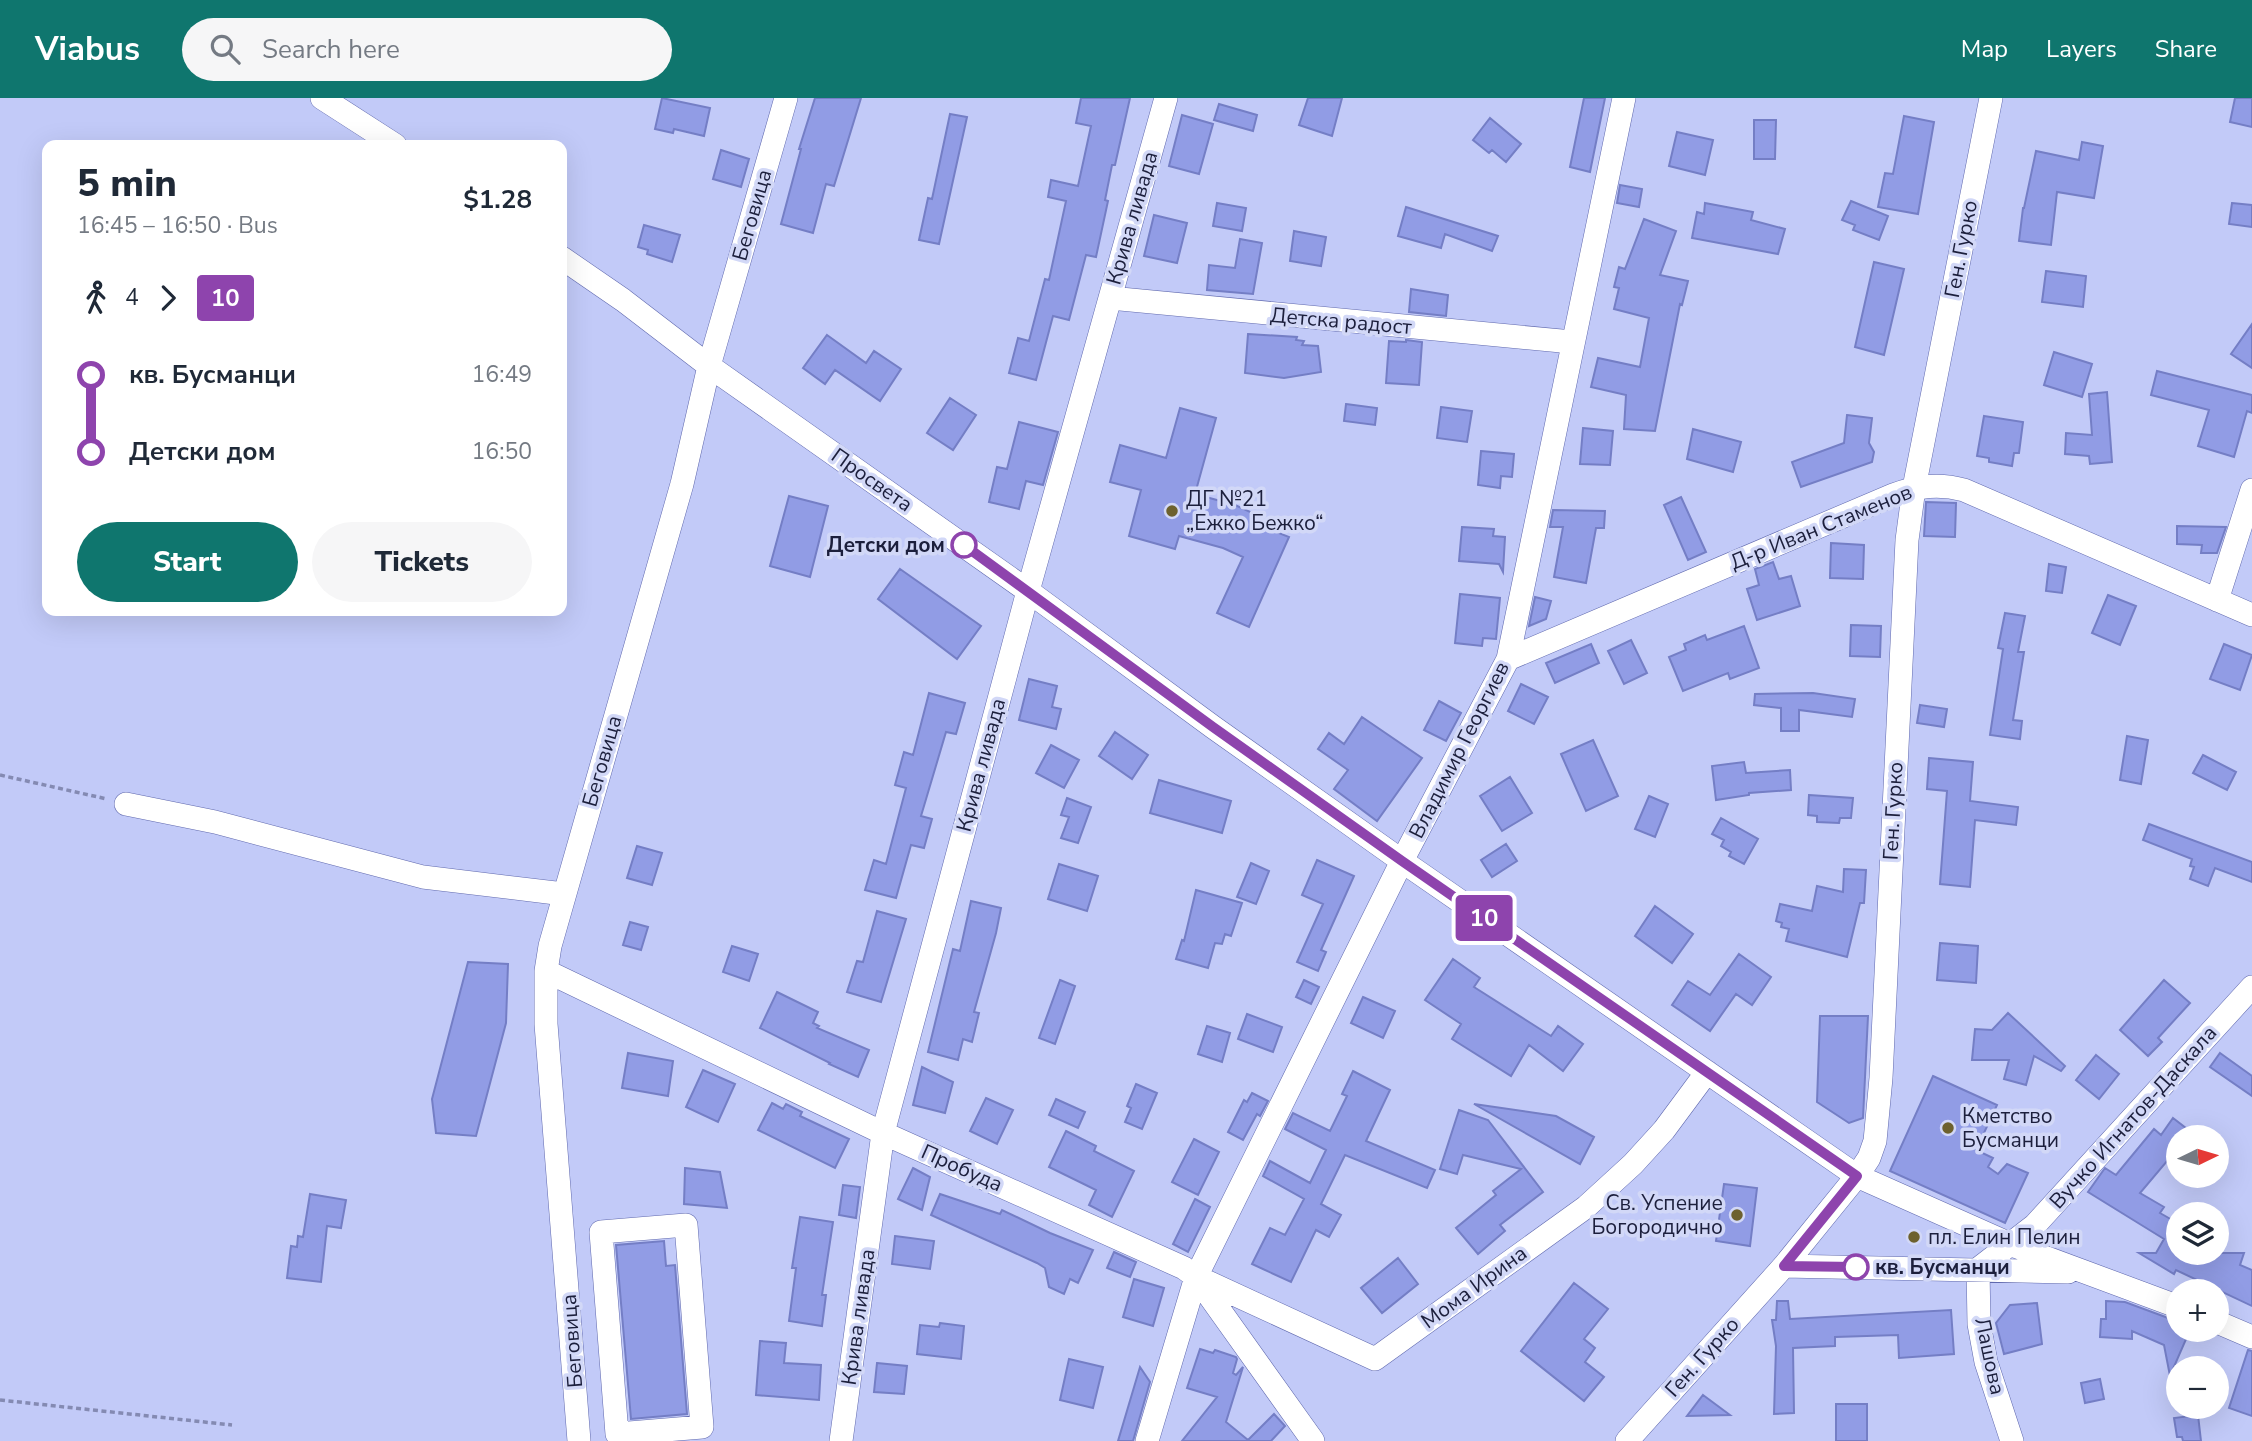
<!DOCTYPE html>
<html lang="en">
<head>
<meta charset="utf-8">
<style>
  body { margin:0; font-family:"Nunito Sans",sans-serif; background:#f6f6f7; color:#1f2937; height:100vh; display:flex; flex-direction:column; font-size:26px; white-space:nowrap }
  * { box-sizing:border-box; margin:0 }
  p { font-size:23px; color:#747a83 }
  .icon { flex:none; width:38px; height:38px; fill:none; stroke:currentColor; stroke-width:2; stroke-linecap:round; stroke-linejoin:round }
  .map { position:relative; flex:1; overflow:hidden }
  .details { position:absolute; left:42px; top:42px; width:525px; height:476px; display:flex; flex-direction:column; background:#fff; border-radius:14px; box-shadow:0 7px 28px #0002 }
  .details>* { flex:none }
  .badge { padding:0 14px; border-radius:5px; font-size:24px; line-height:46px }
  .needle { width:46px; rotate:85deg }
  .tools { position:absolute; left:2166px; top:1027px; display:grid; gap:14px }
  .tools a { display:grid; place-items:center; width:63px; height:63px; border-radius:50%; background:#fff; box-shadow:0 7px 28px #0002; font-size:35px }
  .map>.badge { position:absolute; translate:-50% -50%; box-shadow:0 0 0 4px #fff }
  .legs { display:flex; align-items:center; gap:10px; height:77px; padding:0 35px; font-size:23px }
  .legs p { margin-inline-start:auto }
  .headline { display:flex; align-items:center; justify-content:space-between; height:119px; padding:0 35px }
  h1 { font-size:38px; font-weight:800; line-height:52px }
  .action { display:flex; gap:14px; margin-top:auto; padding:14px 35px }
  .action a { flex:1; height:80px; border-radius:42px; background:#0f766e; color:#fff; font-size:28px; font-weight:800; line-height:80px; text-align:center }
  .action a+a { background:#f6f6f7; color:#1f2937 }
  ul { padding:0 35px; list-style:none }
  li { display:flex; align-items:center; gap:24px; height:77px; font-size:26px }
  li i { display:grid; place-items:center; width:10px; height:100%; margin:0 9px; background:currentColor }
  li i::after { content:''; width:18px; height:18px; margin:-9px; border:5px solid; border-radius:50%; background:#fff }
  li p { margin-inline-start:auto }
  li:first-child i { background:linear-gradient(#0000 50%,currentColor 0) }
  li:last-child i { background:linear-gradient(currentColor 50%,#0000 0) }
  header { display:flex; align-items:center; gap:42px; box-sizing:border-box; height:98px; padding:0 35px; background:#0f766e; color:#fff }
  header strong { font-size:33px }
  nav { display:flex; gap:38px; margin-inline-start:auto; font-size:24px }
  .search { width:490px; height:63px; background:#f6f6f7; display:flex; align-items:center; gap:18px; box-sizing:border-box; padding:0 24px; border-radius:38px; color:#747a83; font-size:26px }
  .map>svg:first-child { display:block }
  .building { fill:#919ce5; stroke:#747ec5; stroke-width:2 }
  .lines { fill:none; stroke-linecap:round; stroke-linejoin:round }
  .minor-casing { stroke:#6069ae; stroke-width:24 }
  .path { stroke:#848ab2; stroke-width:3.5; stroke-dasharray:5 3.5; stroke-linecap:butt }
  .minor { stroke:#fff; stroke-width:23 }
  .line-1-casing { stroke:#fff; stroke-width:16 }
  .line-1 { stroke:#8e44ad; stroke-width:10 }
  .poi-dot { fill:#6d612e; stroke:#d2d8f7; stroke-width:2.5 }
  .stop-1-dot { fill:#fff; stroke:#8e44ad; stroke-width:3.5 }
  .labels { text-anchor:middle; dominant-baseline:central; stroke-width:7; stroke-linejoin:round; paint-order:stroke }
  .street-label { font-size:21px; fill:#1c1f3c; stroke:#d2d8f7 }
  .poi-label { font-size:21px; fill:#1c1f3c; stroke:#d2d8f7; text-anchor:start }
  .stop-label { font-size:21px; font-weight:bold; fill:#1c1f3c; stroke:#d2d8f7; text-anchor:end }
</style>
</head>
<body>
<header>
<strong>Viabus</strong>
<div class="search"><svg class="icon" aria-label="search" viewBox="0 0 24 24"><circle cx="10" cy="10" r="6"/><path d="M15 15l6 6"/></svg>Search here</div>
<nav><a>Map</a><a>Layers</a><a>Share</a></nav>
</header>
<div class="map">
<svg width="2252" height="1343" viewBox="0 0 2252 1343">
  <rect width="100%" height="100%" fill="#c2caf8"/>
  <path class="building" d="M662,0L710,10L704,38L674,31L673,35L655,31Z
    M815,0H861L834,88L826,86L813,135L781,126L801,51H799Z
    M1081,0H1130L1115,67H1112L1105,102L1108,103L1096,159L1086,157L1069,222L1053,218L1036,282L1009,275L1018,240L1029,243L1045,181L1049,182L1066,103L1048,99L1051,82L1078,88L1091,28L1076,25Z
    M1308,0H1342L1332,38L1299,27Z
    M1584,0H1605L1590,74L1570,69Z
    M2235,0H2252V29L2230,24Z
    M1219,6L1257,17L1253,33L1214,22Z
    M950,16L967,19L939,146L919,142L928,100L932,101Z
    M1182,17L1213,26L1199,76L1169,68Z
    M1904,18L1934,24L1918,116L1878,109L1885,75L1893,76Z
    M1490,20L1521,46L1506,64L1492,52L1489,55L1473,42Z
    M1754,22H1776L1775,61H1754Z
    M1677,34L1713,42L1705,77L1669,68Z
    M2082,44L2103,48L2094,100L2057,94L2051,147L2019,143L2023,110H2024L2036,53L2079,62Z
    M721,52L749,61L741,89L713,81Z
    M1620,87L1642,91L1639,109L1617,105Z
    M1851,103L1888,118L1879,142L1853,132L1855,127L1842,122Z
    M1217,105L1246,110L1242,133L1213,128Z
    M1705,105L1753,114L1751,122L1785,131L1778,156L1692,140L1697,114L1704,116Z
    M2232,105L2252,107V129L2229,126Z
    M1406,109L1498,138L1492,153L1445,136L1441,150L1398,138Z
    M1154,117L1187,125L1177,165L1144,158Z
    M1644,121L1676,133L1660,177L1688,183L1682,207L1680,206L1655,333L1624,331L1626,297L1591,289L1598,260L1640,269L1649,220L1614,211L1619,190L1614,189L1619,169L1625,171Z
    M644,127L680,137L672,164L647,156L648,152L638,149Z
    M1294,133L1326,139L1321,168L1290,163Z
    M1240,141L1262,145L1253,196L1207,192L1209,167L1235,170Z
    M1874,164L1904,171L1884,257L1855,249Z
    M2046,173L2086,178L2083,209L2042,204Z
    M1411,191L1448,197L1446,218L1409,214Z
    M2252,226V270L2231,256Z
    M1248,236L1297,239L1296,242L1304,243L1302,247L1318,248L1321,274L1284,280L1245,275Z
    M827,237L866,265L874,253L901,271L880,303L835,272L825,286L803,270Z
    M1406,242L1422,244L1419,287L1386,285L1389,243L1406,244Z
    M2054,254L2092,266L2082,299L2044,287Z
    M2157,273L2252,297V315L2247,313L2234,359L2198,348L2209,312L2151,297Z
    M2107,294L2112,364L2090,366L2089,358L2065,356L2066,335L2092,337L2089,296Z
    M950,300L976,317L953,352L927,335Z
    M1346,306L1377,310L1375,327L1344,323Z
    M1441,309L1472,313L1467,344L1437,340Z
    M1180,310L1216,320L1195,396L1235,407L1259,418L1256,426L1289,439L1249,529L1217,515L1243,459L1223,450L1179,438L1175,451L1129,438L1141,392L1110,384L1120,347L1166,360Z
    M1847,317L1872,320L1869,345L1874,354L1872,364L1801,389L1792,364L1844,345Z
    M1984,318L2023,324L2019,355H2014L2012,368L1989,364V360L1977,358Z
    M1019,324L1058,334L1043,387L1026,383L1019,411L989,404L997,369L1007,371Z
    M1583,330L1613,333L1610,367L1580,366Z
    M1693,331L1741,344L1733,374L1687,361Z
    M1481,353L1514,356L1512,379L1501,378L1500,390L1478,387Z
    M789,398L828,408L810,479L770,468Z
    M1681,399L1706,454L1688,462L1664,407Z
    M1926,404L1956,405L1955,439L1924,438Z
    M1553,412L1605,413L1604,430H1596L1586,485L1554,479L1563,429H1550Z
    M2177,428L2226,429L2217,455H2201L2202,447L2177,446Z
    M1462,429L1494,431L1493,438L1505,439L1503,474L1499,466L1459,463Z
    M1831,445L1864,447L1863,481L1830,480Z
    M1773,464L1779,481L1791,478L1800,508L1757,522L1747,491L1759,487L1755,471Z
    M2049,466L2066,469L2062,495L2046,493Z
    M900,471L981,528L957,561L878,501Z
    M1460,496L1500,500L1496,541L1483,540L1482,548L1455,545Z
    M2108,497L2136,508L2120,547L2092,535Z
    M1535,499L1551,503L1546,521L1529,528Z
    M2005,515L2025,518L2018,554H2024L2013,622L2022,623L2020,641L1990,637L2003,551L1998,550Z
    M1851,527L1881,528L1880,559L1850,558Z
    M1744,528L1759,570L1730,581L1728,575L1683,593L1669,559L1686,552L1684,546L1705,537L1707,542Z
    M1631,542L1647,575L1624,586L1608,553Z
    M1591,546L1599,565L1555,585L1546,565Z
    M2224,546L2252,557L2240,592L2210,581Z
    M1029,581L1057,588L1052,609L1061,611L1056,631L1019,622Z
    M1521,586L1548,599L1534,626L1508,613Z
    M929,595L965,605L956,636L946,634L921,718L932,721L924,750L911,747L896,800L865,792L874,762L886,766L906,690L895,687L904,654L913,657Z
    M1813,595L1855,601L1852,619L1799,612V633H1781V610L1754,607L1755,596Z
    M1439,603L1461,615L1446,643L1424,632Z
    M1920,607L1947,611L1944,629L1917,625Z
    M1362,619L1422,660L1377,723L1334,691L1348,672L1318,651L1329,635L1344,646Z
    M1115,634L1148,657L1132,681L1099,658Z
    M2127,638L2148,642L2141,686L2120,682Z
    M1593,642L1618,698L1586,713L1561,656Z
    M1051,647L1079,662L1064,690L1036,675Z
    M2203,657L2236,674L2227,692L2193,675Z
    M1929,660L1973,664L1970,703L2018,709L2016,727L1975,722L1970,789L1940,786L1947,693L1927,691Z
    M1744,664L1746,675L1790,672L1791,692L1749,695V697L1716,702L1712,668Z
    M1510,679L1532,715L1502,733L1480,698Z
    M1159,682L1231,703L1222,735L1150,715Z
    M1809,697L1853,700L1851,720H1840L1839,725L1817,724V718L1808,717Z
    M1649,698L1668,706L1655,739L1635,731Z
    M1067,700L1091,709L1078,745L1061,740L1069,719L1061,717Z
    M1721,720L1758,741L1744,766L1729,758L1731,754L1721,748L1724,742L1712,736Z
    M2149,726L2252,764V784L2215,770L2208,788L2190,781L2194,769L2190,768L2192,761L2143,742Z
    M1506,746L1517,763L1492,779L1481,762Z
    M637,748L662,755L652,787L627,780Z
    M1317,762L1354,778L1321,852L1326,854L1318,873L1297,864L1323,806L1302,797Z
    M1251,765L1269,773L1256,806L1237,799Z
    M1059,766L1098,778L1087,813L1048,801Z
    M1844,771L1866,772L1864,805H1860L1847,859L1786,843L1789,831L1781,829L1782,825L1776,823L1780,806L1812,813L1817,788L1843,794Z
    M1196,792L1242,805L1231,838L1225,836L1222,846L1215,845L1208,870L1176,861L1182,842L1184,843Z
    M971,803L1001,810L996,835L974,914L979,915L972,944L963,941L958,962L928,954L953,851L960,853Z
    M1655,808L1693,836L1672,865L1635,838Z
    M877,813L906,821L881,904L847,894L857,863L863,864Z
    M630,824L648,829L641,852L623,847Z
    M1940,845L1978,848L1976,885L1937,882Z
    M732,848L758,856L749,883L723,874Z
    M1739,856L1771,879L1752,907L1736,896L1710,933L1672,907L1688,883L1710,897Z
    M1453,861L1480,880L1474,889L1551,938L1558,928L1583,946L1563,973L1529,947L1511,978L1452,941L1461,926L1425,902Z
    M468,864L508,866L506,925L476,1038L436,1035L432,1001Z
    M1060,882L1075,888L1055,946L1039,940Z
    M1304,882L1319,889L1311,906L1296,899Z
    M2164,882L2190,905L2158,940L2162,944L2148,958L2120,932Z
    M777,894L818,914L813,925L819,928L817,930L869,952L858,979L829,966L830,965L760,930Z
    M1363,899L1395,913L1383,940L1351,925Z
    M2008,915L2065,968L2061,973L2034,958L2026,987L2004,981L2009,962H1972L1975,931L1992,932Z
    M1247,916L1282,929L1273,954L1238,941Z
    M1820,918H1868L1863,1020L1849,1025L1817,1004Z
    M1207,928L1230,935L1222,964L1198,956Z
    M628,955L673,963L668,998L622,990Z
    M2220,955L2252,978V998L2210,969Z
    M2096,957L2119,976L2099,1001L2076,982Z
    M922,969L953,984L945,1015L913,1007Z
    M703,972L735,986L718,1024L686,1009Z
    M1353,973L1390,992L1366,1043L1435,1072L1427,1090L1345,1057L1321,1106L1341,1117L1329,1139L1316,1132L1291,1184L1252,1166L1270,1130L1285,1137L1304,1101L1263,1078L1270,1063L1310,1085L1326,1052L1285,1031L1293,1015L1330,1033L1347,998L1342,996Z
    M1933,978L1997,1007L1976,1052L1993,1060L1988,1069L1998,1076L2007,1066L2028,1075L2005,1125L1890,1073Z
    M1136,986L1157,995L1142,1031L1125,1024L1131,1010L1127,1008Z
    M1252,995L1268,1003L1260,1018L1257,1016L1243,1042L1228,1034L1244,1002L1247,1004Z
    M986,1000L1013,1012L997,1046L970,1033Z
    M1056,1001L1085,1014L1078,1030L1049,1017Z
    M772,1005L783,1011L786,1006L802,1014L800,1018L849,1041L835,1070L758,1032Z
    M1474,1006L1556,1018L1594,1039L1580,1066Z
    M1459,1012L1488,1022L1543,1094L1500,1127L1505,1133L1478,1156L1456,1130L1496,1097L1493,1093L1521,1071L1463,1057L1457,1076L1440,1071Z
    M2173,1020L2191,1034L2186,1040H2179V1049L2140,1095L2164,1109L2160,1115L2174,1123L2179,1115V1155H2244L2240,1167L2252,1172V1208L2176,1172L2174,1176L2139,1155H2156L2164,1141L2088,1094L2105,1070L2116,1077L2154,1031L2161,1037Z
    M1066,1033L1096,1048L1094,1053L1134,1073L1112,1119L1089,1107L1096,1092L1049,1069Z
    M1194,1041L1219,1054L1198,1097L1172,1084Z
    M685,1070L720,1074L727,1110L684,1106Z
    M913,1070L930,1079L922,1112L898,1101Z
    M1724,1086L1757,1090L1750,1148L1716,1143Z
    M843,1087L860,1089L856,1120L839,1117Z
    M310,1096L346,1102L341,1130L327,1128L321,1184L287,1180L291,1148L297,1149L298,1138L303,1139Z
    M940,1096L1000,1116L1002,1112L1050,1135L1093,1152L1078,1185L1070,1181L1064,1196L1049,1189L1045,1170L1037,1165L931,1117Z
    M1195,1101L1210,1109L1188,1154L1173,1146Z
    M800,1119L833,1124L822,1197H826L822,1228L789,1223L796,1170H792Z
    M895,1138L934,1143L930,1171L892,1166Z
    M664,1143L666,1168L675,1167L687,1316L631,1321L616,1147Z
    M1114,1154L1136,1164L1130,1179L1107,1170Z
    M1398,1160L1418,1186L1382,1215L1361,1190Z
    M1134,1181L1164,1190L1153,1228L1123,1219Z
    M1574,1185L1608,1211L1584,1241L1595,1250L1585,1264L1604,1279L1584,1303L1521,1253Z
    M1777,1203H1788L1790,1221L1951,1212L1954,1256L1899,1260L1898,1237L1835,1239V1248L1793,1250L1794,1315L1774,1316L1776,1248L1772,1222H1776Z
    M2106,1203L2125,1204L2179,1224V1232H2190L2170,1278L2164,1247L2132,1233V1241L2100,1239L2101,1221H2106Z
    M2037,1205L2042,1246L2004,1256L1996,1225L2010,1207Z
    M940,1225L964,1228L961,1261L917,1256L920,1227L939,1229Z
    M760,1243L786,1245L784,1265L821,1267L819,1302L756,1297Z
    M1200,1251L1213,1255L1215,1252L1236,1259L1237,1261L1233,1275L1236,1277L1243,1269L1226,1324L1248,1342L1274,1316L1285,1328L1271,1343H1182L1217,1299L1187,1290Z
    M2248,1252L2252,1253V1318L2229,1310Z
    M1069,1261L1103,1269L1093,1310L1060,1302Z
    M877,1265L907,1268L904,1296L874,1294Z
    M1140,1269L1150,1284L1133,1343H1118Z
    M2100,1281L2104,1301L2085,1305L2081,1285Z
    M1703,1297L1730,1317L1687,1318Z
    M1836,1306H1867V1343H1836Z
    M2198,1317L2201,1343H2183L2182,1339H2177L2174,1320Z"/>
  <g class="lines">
    <defs>
      <path id="minor" d="M322,0L395,47
        M562,160L623,202L709,268L1028,493L1213,629L1402,763L1857,1078L2012,1147L2179,1209
        M1110,200L1572,244
        M2217,502L2252,392
        M1508,561L1893,397C1918,388 1939,385 1964,392L2252,517
        M126,706L215,724L423,779L564,796
        M546,873L883,1035L1184,1170L1196,1179L1313,1343
        M686,1127L702,1329L617,1336L601,1134Z
        M1784,1168L2068,1174
        M1978,1171L2035,1127L2252,889
        M1978,1171L1979,1226L1986,1264L2012,1343
        M1199,1180L1375,1261L1586,1109L1633,1066L1664,1032L1707,974
        M2217,1224L2252,1239
        M579,1343L546,926V873L550,848L682,386L709,268L786,0
        M841,1343L883,1035L1028,493L1166,0
        M1147,1343L1196,1179L1402,763L1508,561L1624,0
        M1627,1343L1784,1168L1857,1078L1869,1060L1875,1043L1881,980L1907,442L1914,390L1991,0"/>
    </defs>
    <use href="#minor" class="minor-casing"/>
    <path class="path" d="M0,677L107,701
      M0,1302L232,1327"/>
    <use href="#minor" class="minor"/>
  </g>
  <g class="lines">
    <defs>
      <path id="line-1" d="M964,447L1213,629L1402,763L1857,1078L1784,1168L1856,1169"/>
    </defs>
    <use href="#line-1" class="line-1-casing"/>
    <use href="#line-1" class="line-1"/>
  </g>
  <g class="poi-dot">
    <circle cx="1172" cy="413" r="7"/>
    <circle cx="1948" cy="1030" r="7"/>
    <circle cx="1737" cy="1117" r="7"/>
    <circle cx="1914" cy="1139" r="7"/>
  </g>
  <g class="stop-1-dot">
    <circle cx="964" cy="447" r="12"/>
    <circle cx="1856" cy="1169" r="12"/>
  </g>
  <g class="labels">
    <g class="street-label">
      <text transform="translate(752 117) rotate(-74)">Беговица</text>
      <text transform="translate(1132 120) rotate(-74)">Крива ливада</text>
      <text transform="translate(1961 151) rotate(-79)">Ген. Гурко</text>
      <text transform="translate(1341 223) rotate(5)">Детска радост</text>
      <text transform="translate(872 382) rotate(35)">Просвета</text>
      <text transform="translate(1821 429) rotate(-22)">Д-р Иван Стаменов</text>
      <text transform="translate(1459 652) rotate(-63)">Владимир Георгиев</text>
      <text transform="translate(602 663) rotate(-74)">Беговица</text>
      <text transform="translate(981 667) rotate(-75)">Крива ливада</text>
      <text transform="translate(1893 713) rotate(-87)">Ген. Гурко</text>
      <text transform="translate(2133 1019) rotate(-48)">Вучко Игнатов-Даскала</text>
      <text transform="translate(962 1070) rotate(24)">Пробуда</text>
      <text transform="translate(1474 1189) rotate(-36)">Мома Ирина</text>
      <text transform="translate(858 1219) rotate(-82)">Крива ливада</text>
      <text transform="translate(572 1243) rotate(-94)">Беговица</text>
      <text transform="translate(1990 1258) rotate(78)">Лашова</text>
      <text transform="translate(1702 1259) rotate(-48)">Ген. Гурко</text>
    </g>
    <g class="poi-label">
      <text x="1186" y="401">ДГ №21<tspan x="1186" dy="24">„Ежко Бежко“</tspan></text>
      <text x="1962" y="1018">Кметство<tspan x="1962" dy="24">Бусманци</tspan></text>
      <text x="1723" y="1105" text-anchor="end">Св. Успение<tspan x="1723" dy="24">Богородично</tspan></text>
      <text x="1928" y="1139">пл. Елин Пелин</text>
    </g>
    <g class="stop-label">
      <text x="945" y="447">Детски дом</text>
      <text x="1875" y="1169" text-anchor="start">кв. Бусманци</text>
    </g>
  </g>
</svg>
<div class="tools">
<a><svg class="needle" viewBox="-14 -14 28 28"><path d="M0-13l5 13h-10z" fill="#e53935"/><path d="M0 13l5-13h-10z" fill="#747a83"/></svg></a>
<a><svg class="icon" aria-label="layers" viewBox="0 0 24 24"><path d="M12 4l9 5-9 5-9-5zM3 14l9 5 9-5"/></svg></a>
<a>+</a>
<a>−</a>
</div>
<b class="badge" style="left:1484px;top:820px;background:#8e44ad;color:#fff">10</b>
<section class="details">
<div class="headline"><div><h1>5 min</h1><p>16:45 – 16:50 · Bus</p></div><b>$1.28</b></div>
<div class="legs"><svg class="icon" aria-label="walk" viewBox="0 0 24 24"><circle cx="13" cy="4" r="2"/><path d="M13 8l-2 6 4 7M11 14l-3 7M7 12l3-4h3l4 4"/></svg>4<svg class="icon" aria-label="forward" viewBox="0 0 24 24"><path d="M9 5l7 7-7 7"/></svg><b class="badge" style="background:#8e44ad;color:#fff">10</b></div>
<ul>
<li><i style="color:#8e44ad"></i><b>кв. Бусманци</b><p>16:49</p></li>
<li><i style="color:#8e44ad"></i><b>Детски дом</b><p>16:50</p></li>
</ul>
<div class="action"><a>Start</a><a>Tickets</a></div>
</section>
</div>
</body>
</html>
